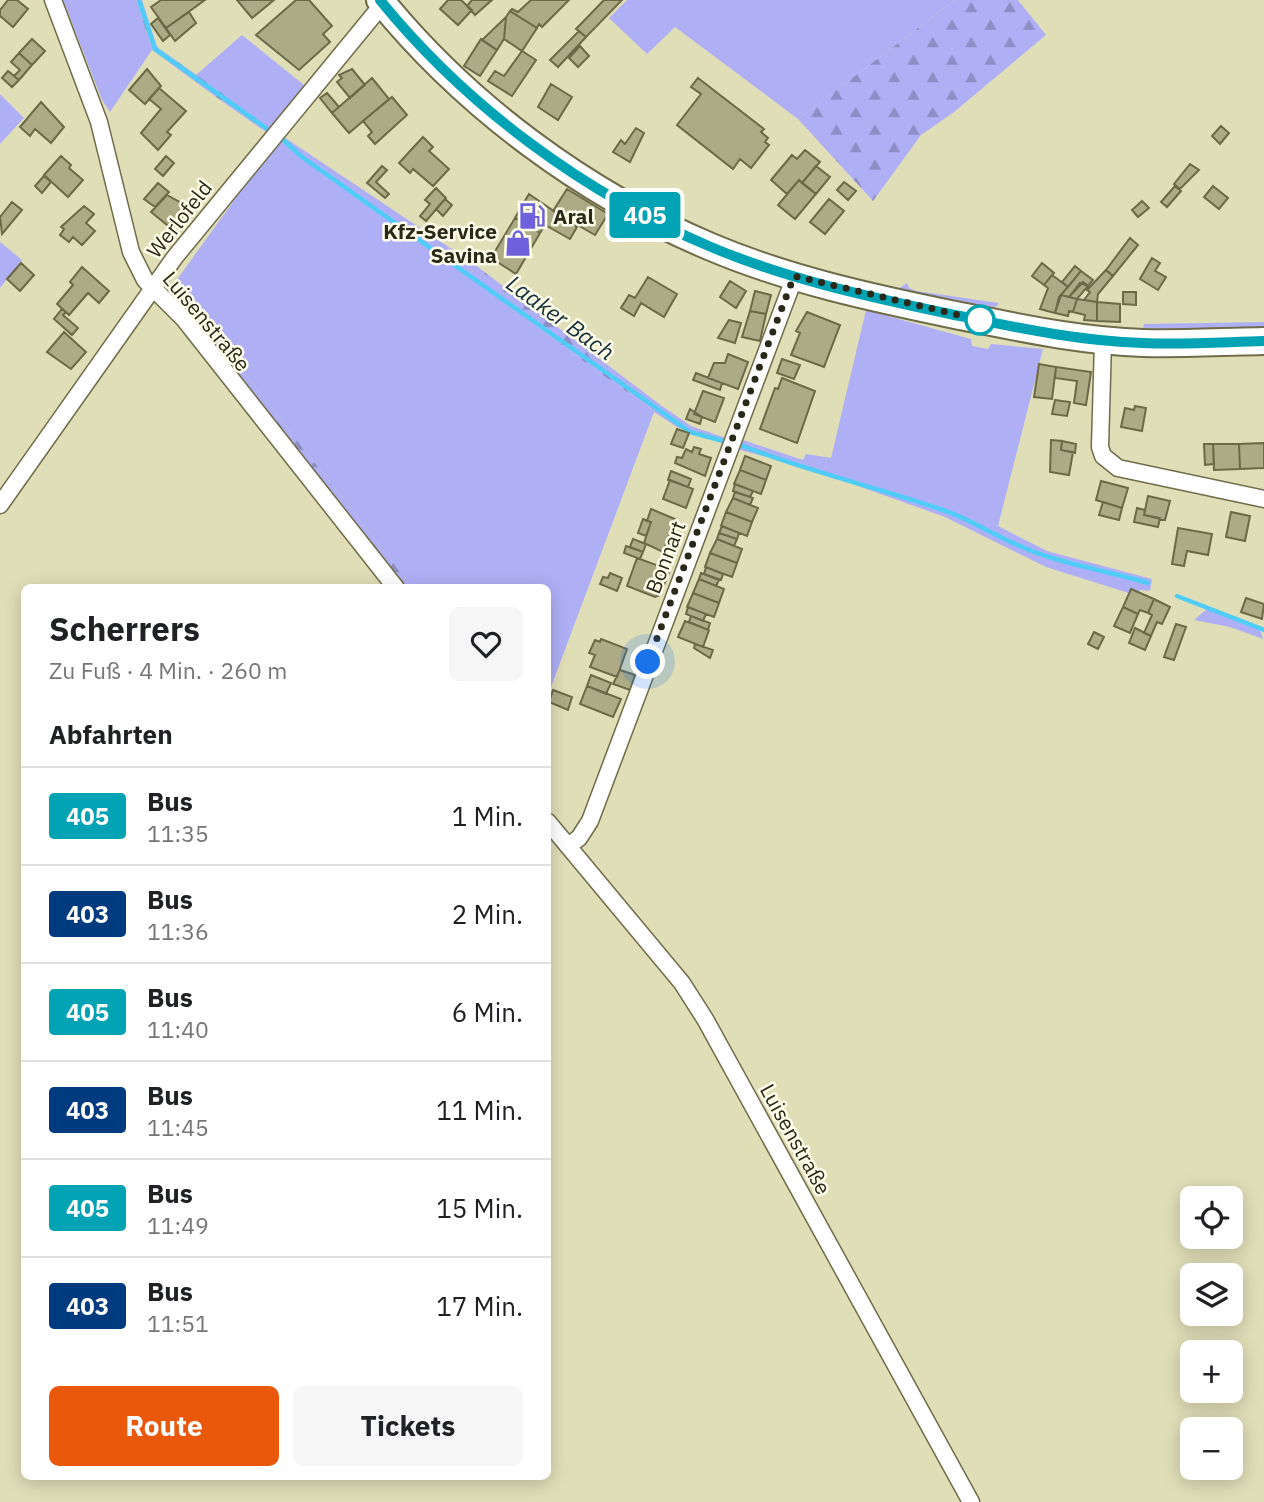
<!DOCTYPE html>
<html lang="de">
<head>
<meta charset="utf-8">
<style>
  body { margin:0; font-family:"IBM Plex Sans",sans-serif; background:#f6f6f6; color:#202124; height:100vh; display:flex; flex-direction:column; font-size:26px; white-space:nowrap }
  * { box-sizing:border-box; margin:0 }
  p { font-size:23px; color:#757577 }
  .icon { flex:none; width:38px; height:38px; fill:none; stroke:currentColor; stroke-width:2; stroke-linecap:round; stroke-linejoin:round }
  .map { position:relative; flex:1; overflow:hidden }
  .details { position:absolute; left:21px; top:584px; width:530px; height:896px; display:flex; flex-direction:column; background:#fff; border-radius:10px; box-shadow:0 4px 18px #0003 }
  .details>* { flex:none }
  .badge { padding:0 14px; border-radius:5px; font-size:24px; line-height:46px }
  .tools { position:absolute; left:1180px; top:1186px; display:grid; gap:14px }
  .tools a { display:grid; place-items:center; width:63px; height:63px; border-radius:10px; background:#fff; box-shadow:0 4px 18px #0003; font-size:35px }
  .you { position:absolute; width:35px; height:35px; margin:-18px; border:5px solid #fff; border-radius:50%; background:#1a73e8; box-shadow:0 0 0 10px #1a73e833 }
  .map>.badge { position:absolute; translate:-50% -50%; box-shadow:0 0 0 4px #fff }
  h2 { padding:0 28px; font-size:26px; line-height:63px }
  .round { display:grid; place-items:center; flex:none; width:74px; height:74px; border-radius:10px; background:#f6f6f6 }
  .overview { display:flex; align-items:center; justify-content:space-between; height:119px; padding:0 28px }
  h1 { font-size:33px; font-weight:800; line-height:52px }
  .button { display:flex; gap:14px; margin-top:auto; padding:14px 28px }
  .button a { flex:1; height:80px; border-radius:10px; background:#ea580c; color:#fff; font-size:28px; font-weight:800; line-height:80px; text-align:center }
  .button a+a { background:#f6f6f6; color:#202124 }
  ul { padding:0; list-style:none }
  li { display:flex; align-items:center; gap:21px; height:98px; padding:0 28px; border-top:2px solid #e0e0e0 }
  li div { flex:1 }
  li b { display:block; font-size:26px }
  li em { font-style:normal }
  li .badge { min-width:77px; font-weight:700; text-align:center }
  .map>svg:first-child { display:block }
  .green { fill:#afaff6 }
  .forest { fill:url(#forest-firs) }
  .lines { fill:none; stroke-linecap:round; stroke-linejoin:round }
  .stream { stroke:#50cdf7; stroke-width:4.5 }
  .building { fill:#adab85; stroke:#6c6946; stroke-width:2 }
  .minor-casing { stroke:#6f6c49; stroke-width:19 }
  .primary-casing { stroke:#6f6c49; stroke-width:30 }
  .minor { stroke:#fff; stroke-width:16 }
  .primary { stroke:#fff; stroke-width:26 }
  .line-casing { stroke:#fff; stroke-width:16 }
  .line { stroke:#00a3b4; stroke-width:10 }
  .walk { stroke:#292819; stroke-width:7; stroke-dasharray:0 12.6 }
  .stop-dot { fill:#fff; stroke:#00a3b4; stroke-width:3.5 }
  .labels { text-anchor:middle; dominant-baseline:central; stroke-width:5; stroke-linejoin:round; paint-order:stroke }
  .poi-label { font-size:21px; font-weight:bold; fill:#292819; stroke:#fffeea; text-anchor:start }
  .street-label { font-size:21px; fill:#292819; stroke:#fffeea }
  .water-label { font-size:23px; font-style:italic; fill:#153039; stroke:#fffeea }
</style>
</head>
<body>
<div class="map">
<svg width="1264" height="1502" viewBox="0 0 1264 1502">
  <defs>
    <pattern id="forest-firs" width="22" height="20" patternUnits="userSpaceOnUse" patternTransform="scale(1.75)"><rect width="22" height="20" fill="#afaff6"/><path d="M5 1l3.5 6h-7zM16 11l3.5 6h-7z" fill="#8e8ec6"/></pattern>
  </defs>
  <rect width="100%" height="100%" fill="#e0deb7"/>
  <path class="green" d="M63,0H136L152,50L110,112L102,100Z
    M627,0H955L798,119L675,27L647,54L609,18Z
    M242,35L304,85L266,132L223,102L224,95L196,75Z
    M0,94L24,118L0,144Z
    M281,135L474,264L472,273L466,278L654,411L662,406L691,426L726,438L725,444L677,427L654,412L548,695V588H413L201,318L189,319C180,307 172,297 176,281Z
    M0,242L22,260L0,288Z
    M907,283L909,288L916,291L999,303L996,307L953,304L895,291Z
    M866,310L971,339L972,346L988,349L991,344L1043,349L998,526L1047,551L1152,579L1150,591L1140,590L1135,595L1046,567L945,517L802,466L736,449L740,439L803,460L806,454L831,458Z
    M1264,322V329L1142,334L1144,324Z
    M1209,607L1259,626L1263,639L1230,627L1194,620Z"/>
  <path class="forest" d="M136,0H142L157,47L225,95L223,102L152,50Z
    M955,0H1018L1046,35L954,112L921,135L873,201L798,119Z
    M474,264L662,406L654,411L465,278L472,273Z
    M201,318L413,588H403L189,319Z"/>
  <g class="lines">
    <path class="stream" d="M139,0L155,49L266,128
      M281,138L302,157L690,432L723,441
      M740,445C806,471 876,487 943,510C970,519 993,535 1020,546C1059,564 1106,570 1148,583
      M1177,596L1264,630"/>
  </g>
  <path class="building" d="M8,0H17L28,9L13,27L0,16V10Z
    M161,0H205L166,28L151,7Z
    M237,0H274L252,18Z
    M296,0H309L332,26L323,34L330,42L299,70L256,35Z
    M448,0H461L472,10L458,25L440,9Z
    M472,0H492L475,15L467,6Z
    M531,0H569L542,27L539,24L537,28L510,11L512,9L518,12Z
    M604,0H622L586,37L576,29Z
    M510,11L537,28L522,51L504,39L506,17Z
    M189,12L196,23L175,41L166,28Z
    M506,17L504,39L497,50L482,40Z
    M158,18L170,35L163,41L151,24Z
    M579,31L586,37L558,67L550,60Z
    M32,39L45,51L32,65L19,53Z
    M481,39L497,50L480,76L464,66Z
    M580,46L589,56L578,67L569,58Z
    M522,51L536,60L512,96L488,81L495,71L504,76Z
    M19,53L32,65L19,80L14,76L20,70L11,62Z
    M147,69L161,86L145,104L129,90Z
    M352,69L365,85L350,98L337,82L342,78L339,75Z
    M8,71L19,80L12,87L2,78Z
    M372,78L389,99L349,133L332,113Z
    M698,78L764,129L761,132L768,138L765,142L769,145L751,168L740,159L733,169L677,125L701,94L691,87Z
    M551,84L572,97L558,120L538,107Z
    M159,88L186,111L167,132L171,135L158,150L141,133L161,109L149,99Z
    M327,93L339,107L332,113L320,98Z
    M392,97L407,115L375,144L368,136L372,132L363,121Z
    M41,102L64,127L51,143L35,129L30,136L20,127Z
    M1221,126L1229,133L1220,144L1212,136Z
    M636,128L644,133L630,162L613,152L621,140L625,144Z
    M423,137L433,147L429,151L449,169L433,186L413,169L410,173L399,163Z
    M805,150L820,162L802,183L799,180L787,194L771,180L792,155L797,159Z
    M61,156L71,165L69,168L83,180L68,197L44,175Z
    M166,156L174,163L163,176L155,169Z
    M1190,164L1199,170L1180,189L1174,184Z
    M382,166L387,170L376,182L389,194L385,198L367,183Z
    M816,166L830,177L816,194L802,183Z
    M44,176L51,182L42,193L35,186Z
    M799,180L816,194L795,219L778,205Z
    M844,182L856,191L848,200L837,190Z
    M158,183L169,192L155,207L144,199Z
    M1175,186L1181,191L1167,207L1161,202Z
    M1213,186L1228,198L1219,209L1204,197Z
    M436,188L446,198L426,221L420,216L430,204L425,200Z
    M567,189L608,214L595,235L553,211Z
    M529,194L577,227L570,239L545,225L540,233L515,218Z
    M167,195L185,205L187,211L172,229L151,212Z
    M445,199L452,205L443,216L436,209Z
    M829,199L844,211L825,234L810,222Z
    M1142,201L1149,208L1138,217L1132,210Z
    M12,202L22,210L2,234L0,217Z
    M84,206L94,214L86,223L95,231L82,245L73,237L69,242L60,235L64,229L61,227Z
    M515,218L540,233L516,274L491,258Z
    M1130,238L1138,245L1113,276L1106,270Z
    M1152,258L1160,263L1155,271L1166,277L1158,290L1140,279Z
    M21,263L34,275L20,291L7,279Z
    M1042,263L1054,273L1044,285L1032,276Z
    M1075,266L1081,271L1068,287L1062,282Z
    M82,267L109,291L99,303L88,293L69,315L57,304L73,285L70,282Z
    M1106,270L1113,276L1098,294L1097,302L1084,300L1090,292L1087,290Z
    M1081,271L1093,280L1088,286L1080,283L1069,297L1061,295Z
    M1052,275L1068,287L1059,297L1055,313L1040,309L1048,288L1044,285Z
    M648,277L677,294L664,317L641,303L634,316L621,308L629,295L635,298Z
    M730,281L746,291L736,308L720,297Z
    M1083,282L1088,286L1077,299L1069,297Z
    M755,291L771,295L766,314L750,311Z
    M1123,292H1136V305L1123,304Z
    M1061,295L1077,299L1073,312L1069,311L1068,316L1055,313Z
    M1077,299L1097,302V321L1084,320L1085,315L1073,312Z
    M1097,302L1120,304V322L1097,321Z
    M62,309L66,312L63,315L78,328L72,335L54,319Z
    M750,311L766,314L760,341L742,337Z
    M807,312L840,325L824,367L791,355L800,333L796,331Z
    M729,320L741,323L735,343L718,338Z
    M64,332L86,352L71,369L47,352Z
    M728,354L748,362L738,389L708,378L714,363H725Z
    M782,359L800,365L794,379L777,373Z
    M1039,364L1056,367L1052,399L1034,397Z
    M1056,367L1091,372L1086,405L1074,403L1077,381L1055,378Z
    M696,373L722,383L720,390L693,380Z
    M782,378L815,391L797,443L760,429L775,388L778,389Z
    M703,391L724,398L715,422L694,414Z
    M1055,400L1070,402L1067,416L1052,414Z
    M1135,406L1146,408L1142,431L1121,427L1125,408L1134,410Z
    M690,409L702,417L700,424L686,419Z
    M677,429L689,433L683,448L671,444Z
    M1051,440L1062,441L1061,450L1073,452L1069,475L1050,472Z
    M1062,441L1076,444L1075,453L1061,450Z
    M1264,443V468L1240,469L1239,444Z
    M1204,444H1213L1214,464L1205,465Z
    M1213,444H1239L1240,469L1214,470Z
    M694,447L701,449L699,454L711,458L705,476L675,463L677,457L682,458L686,449L692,452Z
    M745,456L771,466L766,480L740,470Z
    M740,470L766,480L761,494L734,484Z
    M671,471L691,479L688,487L668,480Z
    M670,480L693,489L686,508L663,499Z
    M1101,481L1128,488L1122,508L1096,500Z
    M735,484L753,491L750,497L733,491Z
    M735,492L753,498L750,505L733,498Z
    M1148,496L1170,501L1165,520L1144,515Z
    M733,498L758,508L752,522L726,512Z
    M1103,502L1122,508L1119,520L1099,515Z
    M1137,508L1145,510L1144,515L1160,518L1158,527L1134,522Z
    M651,509L675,519L663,552L644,543L651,522L647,521Z
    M726,512L752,522L747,536L721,526Z
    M1231,512L1250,516L1245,541L1226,537Z
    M643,519L651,522L646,536L638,533Z
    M722,526L739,533L737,539L719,533Z
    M1178,528L1212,534L1208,555L1187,551L1184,566L1172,564Z
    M719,533L737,539L734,546L717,539Z
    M633,539L646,544L643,552L630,547Z
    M717,539L742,549L737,563L710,553Z
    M626,546L643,552L640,559L624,553Z
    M710,553L737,563L732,577L705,567Z
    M637,558L670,570L660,595L655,597L627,586Z
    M706,567L723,574L721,580L704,574Z
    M610,573L622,578L617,591L600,584L603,577L608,578Z
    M701,573L719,580L716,586L699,579Z
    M699,579L724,589L719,603L693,593Z
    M1131,589L1154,599L1148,613L1140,610L1138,614L1123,607Z
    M693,593L719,603L714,617L687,607Z
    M1246,598L1264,604L1262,619L1241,612Z
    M1154,599L1170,607L1162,624L1157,622L1151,636L1144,633L1152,615L1148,613Z
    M688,607L706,614L703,621L686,614Z
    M1123,607L1138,614L1130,633L1114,626Z
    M691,616L710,623L708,630L689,622Z
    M685,621L709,630L703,647L678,637Z
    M1176,624L1186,627L1174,660L1164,657Z
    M1135,628L1151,636L1145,650L1129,643Z
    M1094,632L1104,637L1098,649L1088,644Z
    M601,639L627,649L617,677L590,667L595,655L589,653L595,640L600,642Z
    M695,644L713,650L710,658L694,648Z
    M620,670L635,675L630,690L613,684Z
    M591,675L611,683L606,694L587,686Z
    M587,686L621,699L613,717L580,704Z
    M553,690L572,697L568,710L549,702Z"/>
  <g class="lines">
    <defs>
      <path id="minor" d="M53,0L99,122L131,252L145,280L184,319L396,588
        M1103,341L1100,447L1103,456L1118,468L1264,499
        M0,505L175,257L386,0
        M548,822L682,983L705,1019L971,1502
        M568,846L579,838L590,821L795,276"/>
      <path id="primary" d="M380,0C466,106 585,194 711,247C789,280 873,298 955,315C1017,327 1079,341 1143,343C1183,344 1224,342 1264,341"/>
    </defs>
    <use href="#minor" class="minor-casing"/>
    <use href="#primary" class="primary-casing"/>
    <use href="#minor" class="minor"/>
    <use href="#primary" class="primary"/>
  </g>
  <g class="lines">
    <defs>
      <path id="line" d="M380,0C466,106 585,194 711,247C787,279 869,297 950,314C1014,327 1077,341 1143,343C1183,345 1224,342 1264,341"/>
    </defs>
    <use href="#line" class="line-casing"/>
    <use href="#line" class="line"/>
    <path class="walk" d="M648,662L794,276L980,320"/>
  </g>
  <defs>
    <symbol id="fuel-bare" viewBox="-9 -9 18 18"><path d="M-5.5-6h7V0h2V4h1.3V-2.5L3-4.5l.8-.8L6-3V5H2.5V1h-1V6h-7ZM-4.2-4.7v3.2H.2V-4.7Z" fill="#6e61db" stroke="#fffeea" stroke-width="2.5" paint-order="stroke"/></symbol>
    <symbol id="shop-bare" viewBox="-9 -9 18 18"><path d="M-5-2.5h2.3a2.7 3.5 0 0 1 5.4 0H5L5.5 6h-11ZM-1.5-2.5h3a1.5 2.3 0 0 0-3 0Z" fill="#6e61db" stroke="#fffeea" stroke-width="2.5" paint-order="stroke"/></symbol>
  </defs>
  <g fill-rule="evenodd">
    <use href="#fuel-bare" x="513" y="197" width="38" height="38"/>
    <use href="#shop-bare" x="499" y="224" width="38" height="38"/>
  </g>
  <circle class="stop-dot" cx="980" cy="320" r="14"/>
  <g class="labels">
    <g class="poi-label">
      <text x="553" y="216">Aral</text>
      <text x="497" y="231" text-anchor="end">Kfz-Service<tspan x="497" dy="24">Savina</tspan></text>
    </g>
    <g class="street-label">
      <text transform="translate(179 219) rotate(-52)">Werlofeld</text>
      <text transform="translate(207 321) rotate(50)">Luisenstraße</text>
      <text transform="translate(665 557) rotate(-69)">Bonnart</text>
      <text transform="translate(796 1139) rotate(61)">Luisenstraße</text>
    </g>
    <g class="water-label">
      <text transform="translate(561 317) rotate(36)">Laaker Bach</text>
    </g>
  </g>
</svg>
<div class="tools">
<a><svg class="icon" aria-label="locate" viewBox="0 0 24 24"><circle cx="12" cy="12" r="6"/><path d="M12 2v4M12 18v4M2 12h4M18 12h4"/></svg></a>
<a><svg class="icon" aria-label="layers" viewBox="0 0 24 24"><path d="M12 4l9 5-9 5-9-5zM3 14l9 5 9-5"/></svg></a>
<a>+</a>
<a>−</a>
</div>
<div class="you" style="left:648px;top:662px"></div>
<b class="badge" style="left:645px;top:215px;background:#00a3b4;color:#fff">405</b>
<section class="details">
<div class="overview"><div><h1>Scherrers</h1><p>Zu Fuß · 4 Min. · 260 m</p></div><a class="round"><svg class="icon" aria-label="heart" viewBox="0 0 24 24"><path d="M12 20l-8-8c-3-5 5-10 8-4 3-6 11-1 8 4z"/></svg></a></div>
<h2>Abfahrten</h2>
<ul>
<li><span class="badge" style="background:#00a3b4;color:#fff">405</span><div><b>Bus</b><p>11:35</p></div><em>1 Min.</em></li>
<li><span class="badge" style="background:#003b80;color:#fff">403</span><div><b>Bus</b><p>11:36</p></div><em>2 Min.</em></li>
<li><span class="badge" style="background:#00a3b4;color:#fff">405</span><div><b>Bus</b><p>11:40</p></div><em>6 Min.</em></li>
<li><span class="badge" style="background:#003b80;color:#fff">403</span><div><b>Bus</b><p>11:45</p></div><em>11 Min.</em></li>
<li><span class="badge" style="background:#00a3b4;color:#fff">405</span><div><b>Bus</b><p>11:49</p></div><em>15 Min.</em></li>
<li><span class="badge" style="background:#003b80;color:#fff">403</span><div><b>Bus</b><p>11:51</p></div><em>17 Min.</em></li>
</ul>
<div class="button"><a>Route</a><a>Tickets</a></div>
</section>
</div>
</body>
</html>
